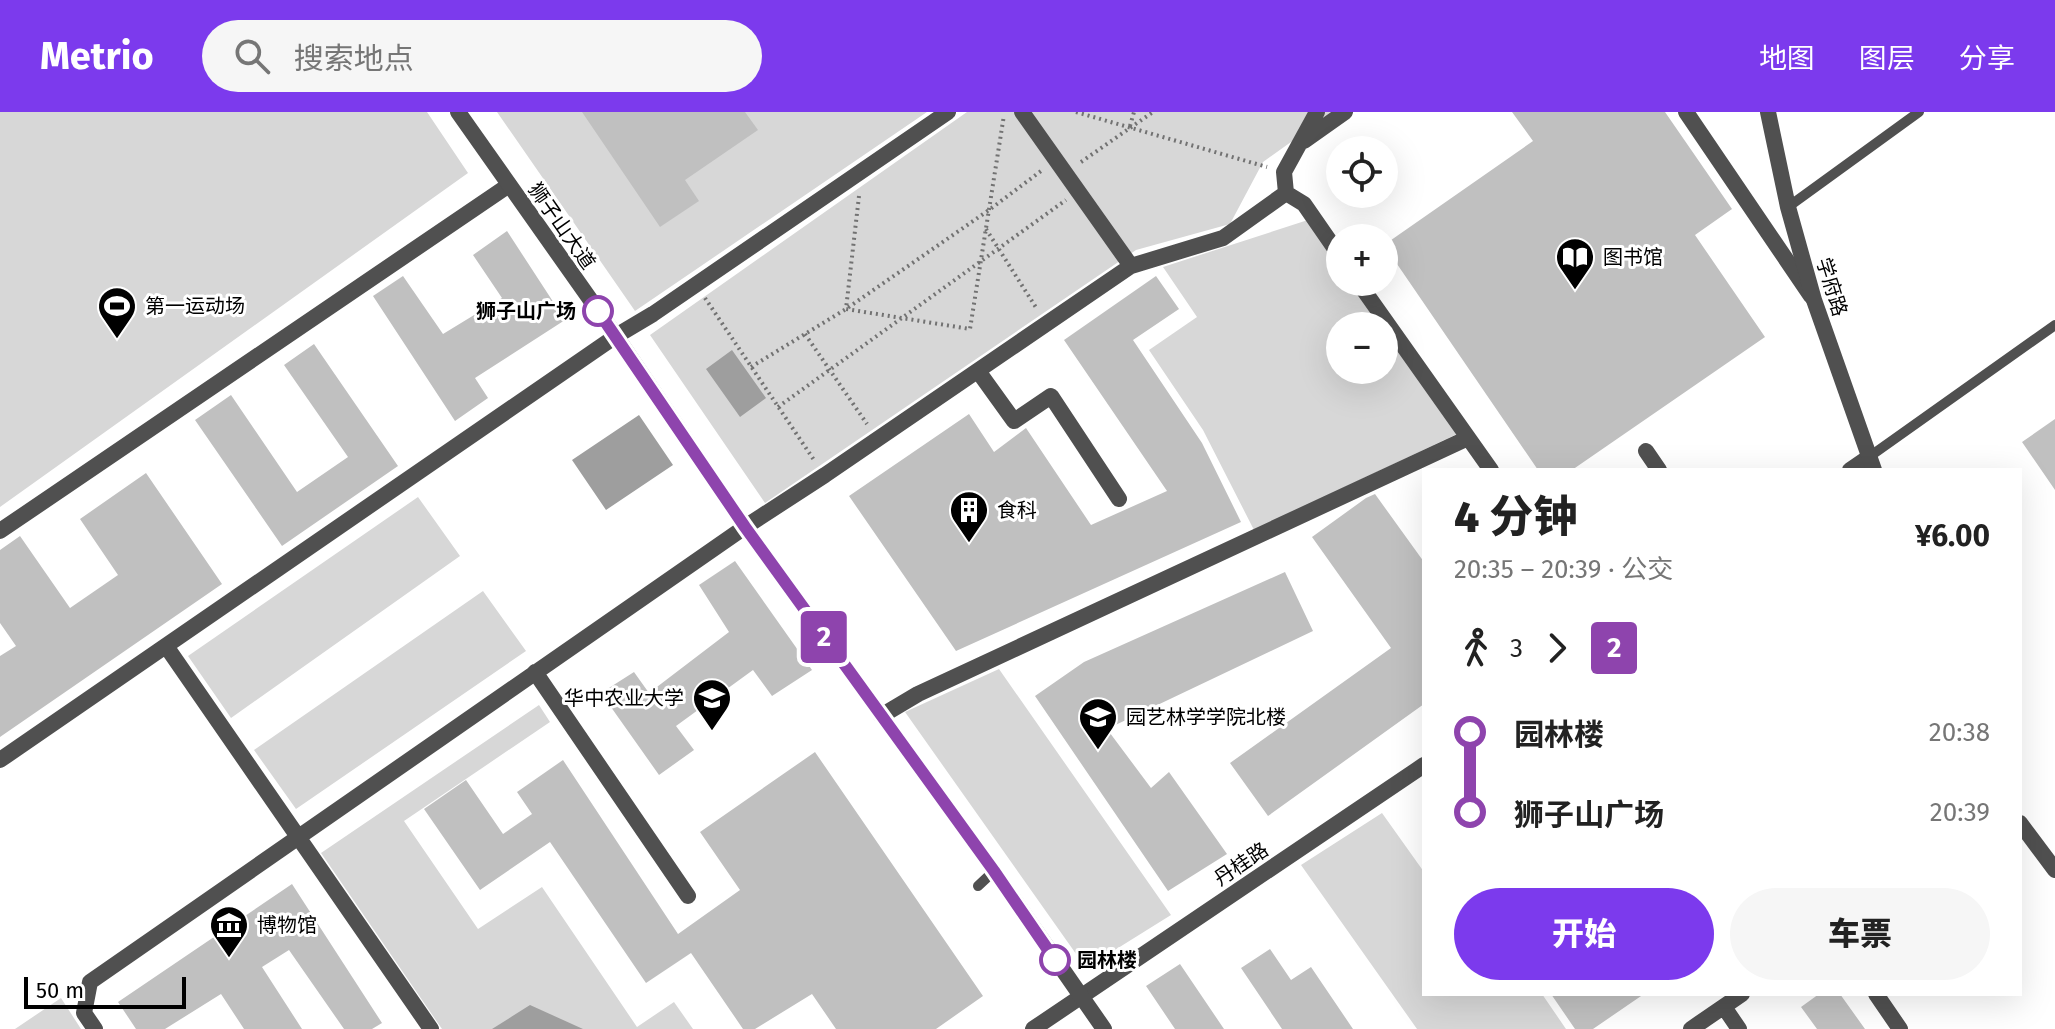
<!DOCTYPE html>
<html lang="zh">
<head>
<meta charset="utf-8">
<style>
  body { margin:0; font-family:"Fira Sans","Noto Sans SC",sans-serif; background:#f6f6f6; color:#222; height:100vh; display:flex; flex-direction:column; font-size:30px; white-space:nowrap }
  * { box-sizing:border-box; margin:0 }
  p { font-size:26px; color:#767676 }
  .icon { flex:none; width:44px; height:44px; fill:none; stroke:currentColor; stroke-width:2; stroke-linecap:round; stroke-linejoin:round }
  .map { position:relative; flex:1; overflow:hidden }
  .details { position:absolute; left:1422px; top:356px; width:600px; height:528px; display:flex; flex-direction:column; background:#fff; border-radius:0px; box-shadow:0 8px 32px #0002 }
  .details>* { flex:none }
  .badge { padding:0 16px; border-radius:6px; font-size:28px; line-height:52px }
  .controls { position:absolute; left:1326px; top:24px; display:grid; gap:16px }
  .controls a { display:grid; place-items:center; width:72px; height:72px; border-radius:50%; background:#fff; box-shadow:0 8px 32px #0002; font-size:40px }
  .scale { position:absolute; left:24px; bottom:20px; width:162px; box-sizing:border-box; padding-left:8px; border:4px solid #000; border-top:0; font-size:22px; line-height:28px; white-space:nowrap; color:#000; -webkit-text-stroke:6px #fff; paint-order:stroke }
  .map>.badge { position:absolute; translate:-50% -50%; box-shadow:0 0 0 4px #fff }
  .legs { display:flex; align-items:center; gap:12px; height:88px; padding:0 32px; font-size:26px }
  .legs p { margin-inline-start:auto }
  .summary { display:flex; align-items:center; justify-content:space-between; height:136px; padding:0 32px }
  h1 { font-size:44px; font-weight:800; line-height:60px }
  .button { display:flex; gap:16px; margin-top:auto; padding:16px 32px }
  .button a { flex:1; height:92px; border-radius:48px; background:#7c3aed; color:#fff; font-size:32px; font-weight:800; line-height:92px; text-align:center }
  .button a+a { background:#f6f6f6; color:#222 }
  ul { padding:0 32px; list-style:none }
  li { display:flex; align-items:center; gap:28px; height:80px; font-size:30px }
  li i { display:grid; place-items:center; width:12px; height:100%; margin:0 10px; background:currentColor }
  li i::after { content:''; width:20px; height:20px; margin:-10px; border:6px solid; border-radius:50%; background:#fff }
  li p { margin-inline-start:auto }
  li:first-child i { background:linear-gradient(#0000 50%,currentColor 0) }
  li:last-child i { background:linear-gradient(currentColor 50%,#0000 0) }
  header { display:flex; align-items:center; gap:48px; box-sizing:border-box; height:112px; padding:0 40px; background:#7c3aed; color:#fff }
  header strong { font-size:38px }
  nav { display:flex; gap:44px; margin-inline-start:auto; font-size:28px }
  .search { width:560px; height:72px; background:#f6f6f6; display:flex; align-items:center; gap:20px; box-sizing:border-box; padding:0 28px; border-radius:44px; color:#767676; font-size:30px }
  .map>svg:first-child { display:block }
  .green { fill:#d7d7d7 }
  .water { fill:#9e9e9e }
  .building { fill:#c0c0c0 }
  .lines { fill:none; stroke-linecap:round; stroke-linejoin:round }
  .path { stroke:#727272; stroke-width:4; stroke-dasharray:2 4; stroke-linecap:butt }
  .service { stroke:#505050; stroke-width:10 }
  .minor { stroke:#505050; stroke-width:16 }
  .tertiary { stroke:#505050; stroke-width:16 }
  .line-1-casing { stroke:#fff; stroke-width:18 }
  .line-1 { stroke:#8e44ad; stroke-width:12 }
  .stop-1-dot { fill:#fff; stroke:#8e44ad; stroke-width:4 }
  .labels { text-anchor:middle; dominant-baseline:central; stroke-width:6; stroke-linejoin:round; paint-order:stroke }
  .street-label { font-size:20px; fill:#000; stroke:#fff }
  .poi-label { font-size:20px; fill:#000; stroke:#fff; text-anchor:start }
  .stop-label { font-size:20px; font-weight:bold; fill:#000; stroke:#fff; text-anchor:end }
</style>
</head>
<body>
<header>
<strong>Metrio</strong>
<div class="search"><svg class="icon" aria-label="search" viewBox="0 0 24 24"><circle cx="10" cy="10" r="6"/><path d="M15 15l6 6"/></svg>搜索地点</div>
<nav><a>地图</a><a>图层</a><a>分享</a></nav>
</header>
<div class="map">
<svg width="2055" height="917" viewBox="0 0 2055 917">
  <rect width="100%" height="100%" fill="#fff"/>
  <path class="green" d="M0,0H427L468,61L0,395Z
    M497,0H927L635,199Z
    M967,0H1333L1263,50L1230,112L1136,138L765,391L650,223Z
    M1311,107L1340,150V170H1354L1383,214H1340V258H1384V215L1457,322L1254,418L1203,318L1149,238L1197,205L1163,155Z
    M418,385L460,444L231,606L188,544Z
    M483,479L526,539L296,697L254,638Z
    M999,557L1171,803L1086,856L905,600Z
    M539,593L550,610L404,709L478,817L542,775L637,915L674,890L693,917H442L321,741Z
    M1382,701L1424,760V882H1542L1566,917H1417L1301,753Z
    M61,886L81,917H15Z"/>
  <path class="water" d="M732,238L766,286L740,305L706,257Z
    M639,303L673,353L606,398L572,348Z
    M530,893L583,917H492Z"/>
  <path class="building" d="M582,0H745L758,18L685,68L699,89L660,115Z
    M1512,0H1665L1732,97L1695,123L1765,225L1572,358H1538L1384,133L1533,29Z
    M507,119L565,208L475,266L488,286L455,309L373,184L403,164L443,222L502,186L473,143Z
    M1156,164L1179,197L1133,228L1202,331L1241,410L956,539L849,384L969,302L994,340L1026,316L1091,413L1167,379L1064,228Z
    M314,232L398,354L282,434L195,308L231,283L297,380L348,345L284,253Z
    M2055,307V378L2022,330Z
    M146,361L222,472L0,625V544L16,534L0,511V438L20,424L70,496L118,463L80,407Z
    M1375,382L1424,450V592L1268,704L1230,651L1391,536L1312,425L1366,386Z
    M735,449L812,558L772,584L753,558L676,614L694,638L659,663L601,581L634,560L649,581L729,520L699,473Z
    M1285,460L1313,519L1107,617L1151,676L1169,660L1227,742L1168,779L1035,584L1084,550Z
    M815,640L983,884L936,917H836L812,882L755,917H743L691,841L646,871L550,730L480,778L424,697L466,668L503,722L532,702L517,680L563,648L678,822L740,778L700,720Z
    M292,772L382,911L372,917H344L289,838L262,855L302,917H244L221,882L165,917H136L118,890Z
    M1270,837L1291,868L1311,855L1353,917H1282L1241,856Z
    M1180,852L1224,917H1175L1146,874Z
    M1551,882H1644L1593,917H1575Z
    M1819,882H1840L1865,917H1817L1801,895Z"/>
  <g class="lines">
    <path class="path" d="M1076,0L1267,55
      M1130,14L1134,0
      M1081,50L1153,0
      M859,84L846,197L970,217L1004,3
      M986,117L1037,197
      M705,186L814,348
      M805,222L867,312
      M751,255L846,197L989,98L1041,59
      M778,295L1066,88"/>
    <path class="service" d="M1788,95L1919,0
      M1869,345L2055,213
      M978,774L994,759"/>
    <path class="minor" d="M1022,0L1131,154
      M1317,0L1284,60L1286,81L1304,92L1340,144
      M1686,0L1811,184
      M1304,29L1345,0
      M1358,170L1491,358
      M978,259L1014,309L1051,284L1119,387
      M1646,339L1659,358
      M1850,358L1869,345
      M0,419L509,73
      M166,534L431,917
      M535,560L688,784
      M881,604L918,582L1468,326
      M0,648L616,224L653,202L948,0
      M1876,882L1900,917
      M1724,895L1739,917
      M95,917L84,901L90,870L745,415L825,363L1131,154L1223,126L1286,81
      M1033,917L1424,653
      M1691,917L1742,882"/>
    <path class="tertiary" d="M458,0L616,224L745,415L994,759L1104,917
      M1768,0L1788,95L1814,188L1874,358
      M2020,711L2055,758"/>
  </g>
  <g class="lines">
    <defs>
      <path id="line-1" d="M598,199L745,415L994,759L1055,848"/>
    </defs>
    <use href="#line-1" class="line-1-casing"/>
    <use href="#line-1" class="line-1"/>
  </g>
  <defs>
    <symbol id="library-pin" viewBox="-11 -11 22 30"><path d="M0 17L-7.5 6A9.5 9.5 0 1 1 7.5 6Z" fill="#000" stroke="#fff"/><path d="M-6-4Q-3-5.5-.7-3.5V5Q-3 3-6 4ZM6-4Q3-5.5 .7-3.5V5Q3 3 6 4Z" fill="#fff"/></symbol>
    <symbol id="stadium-pin" viewBox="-11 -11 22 30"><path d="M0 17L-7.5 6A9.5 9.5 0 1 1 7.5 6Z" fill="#000" stroke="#fff"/><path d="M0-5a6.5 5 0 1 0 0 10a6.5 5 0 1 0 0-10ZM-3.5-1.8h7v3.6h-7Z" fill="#fff"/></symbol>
    <symbol id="building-pin" viewBox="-11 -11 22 30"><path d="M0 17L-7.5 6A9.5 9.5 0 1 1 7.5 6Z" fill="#000" stroke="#fff"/><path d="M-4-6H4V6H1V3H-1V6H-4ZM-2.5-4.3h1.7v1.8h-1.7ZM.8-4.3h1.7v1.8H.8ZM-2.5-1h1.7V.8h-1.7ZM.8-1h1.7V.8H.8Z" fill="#fff"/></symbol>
    <symbol id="university-pin" viewBox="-11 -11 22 30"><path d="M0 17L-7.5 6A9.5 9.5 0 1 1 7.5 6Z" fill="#000" stroke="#fff"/><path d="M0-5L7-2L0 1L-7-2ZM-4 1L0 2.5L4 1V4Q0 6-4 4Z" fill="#fff"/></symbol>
    <symbol id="school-pin" viewBox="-11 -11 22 30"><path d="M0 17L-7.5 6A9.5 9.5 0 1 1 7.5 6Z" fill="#000" stroke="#fff"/><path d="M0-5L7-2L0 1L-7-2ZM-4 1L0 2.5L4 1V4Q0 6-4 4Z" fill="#fff"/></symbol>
    <symbol id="museum-pin" viewBox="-11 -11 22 30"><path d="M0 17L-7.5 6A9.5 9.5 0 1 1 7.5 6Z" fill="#000" stroke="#fff"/><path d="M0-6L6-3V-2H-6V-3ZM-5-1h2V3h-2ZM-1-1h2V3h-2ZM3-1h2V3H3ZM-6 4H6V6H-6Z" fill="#fff"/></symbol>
  </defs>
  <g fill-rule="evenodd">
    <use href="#library-pin" x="1553" y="123" width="44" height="60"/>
    <use href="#stadium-pin" x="95" y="172" width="44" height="60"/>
    <use href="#building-pin" x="947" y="376" width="44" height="60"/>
    <use href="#university-pin" x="690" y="564" width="44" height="60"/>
    <use href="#school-pin" x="1076" y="583" width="44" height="60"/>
    <use href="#museum-pin" x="207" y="791" width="44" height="60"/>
  </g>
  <g class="stop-1-dot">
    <circle cx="598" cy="199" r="14"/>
    <circle cx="1055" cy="848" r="14"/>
  </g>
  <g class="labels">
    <g class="street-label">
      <text transform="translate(562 114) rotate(55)">狮子山大道</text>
      <text transform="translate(1832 175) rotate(73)">学府路</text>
      <text transform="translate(1241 752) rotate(-34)">丹桂路</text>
    </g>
    <g class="poi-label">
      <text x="1603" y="145">图书馆</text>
      <text x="145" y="194">第一运动场</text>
      <text x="997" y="398">食科</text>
      <text x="684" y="586" text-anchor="end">华中农业大学</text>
      <text x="1126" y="605">园艺林学学院北楼</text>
      <text x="257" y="813">博物馆</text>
    </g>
    <g class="stop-label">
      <text x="576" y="199">狮子山广场</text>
      <text x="1077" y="848" text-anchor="start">园林楼</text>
    </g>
  </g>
</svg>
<div class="controls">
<a><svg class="icon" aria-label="locate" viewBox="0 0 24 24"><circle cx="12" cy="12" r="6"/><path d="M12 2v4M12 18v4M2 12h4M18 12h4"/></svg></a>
<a>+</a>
<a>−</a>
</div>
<div class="scale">50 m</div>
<b class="badge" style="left:824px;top:525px;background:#8e44ad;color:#fff">2</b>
<section class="details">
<div class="summary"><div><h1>4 分钟</h1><p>20:35 – 20:39 · 公交</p></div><b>¥6.00</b></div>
<div class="legs"><svg class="icon" aria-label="walk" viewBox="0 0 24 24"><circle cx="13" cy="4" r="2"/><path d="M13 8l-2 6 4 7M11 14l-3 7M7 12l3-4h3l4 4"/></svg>3<svg class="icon" aria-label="forward" viewBox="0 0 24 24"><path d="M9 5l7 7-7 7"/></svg><b class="badge" style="background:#8e44ad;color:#fff">2</b></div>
<ul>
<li><i style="color:#8e44ad"></i><b>园林楼</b><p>20:38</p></li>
<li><i style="color:#8e44ad"></i><b>狮子山广场</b><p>20:39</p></li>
</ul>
<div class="button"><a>开始</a><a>车票</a></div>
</section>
</div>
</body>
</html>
